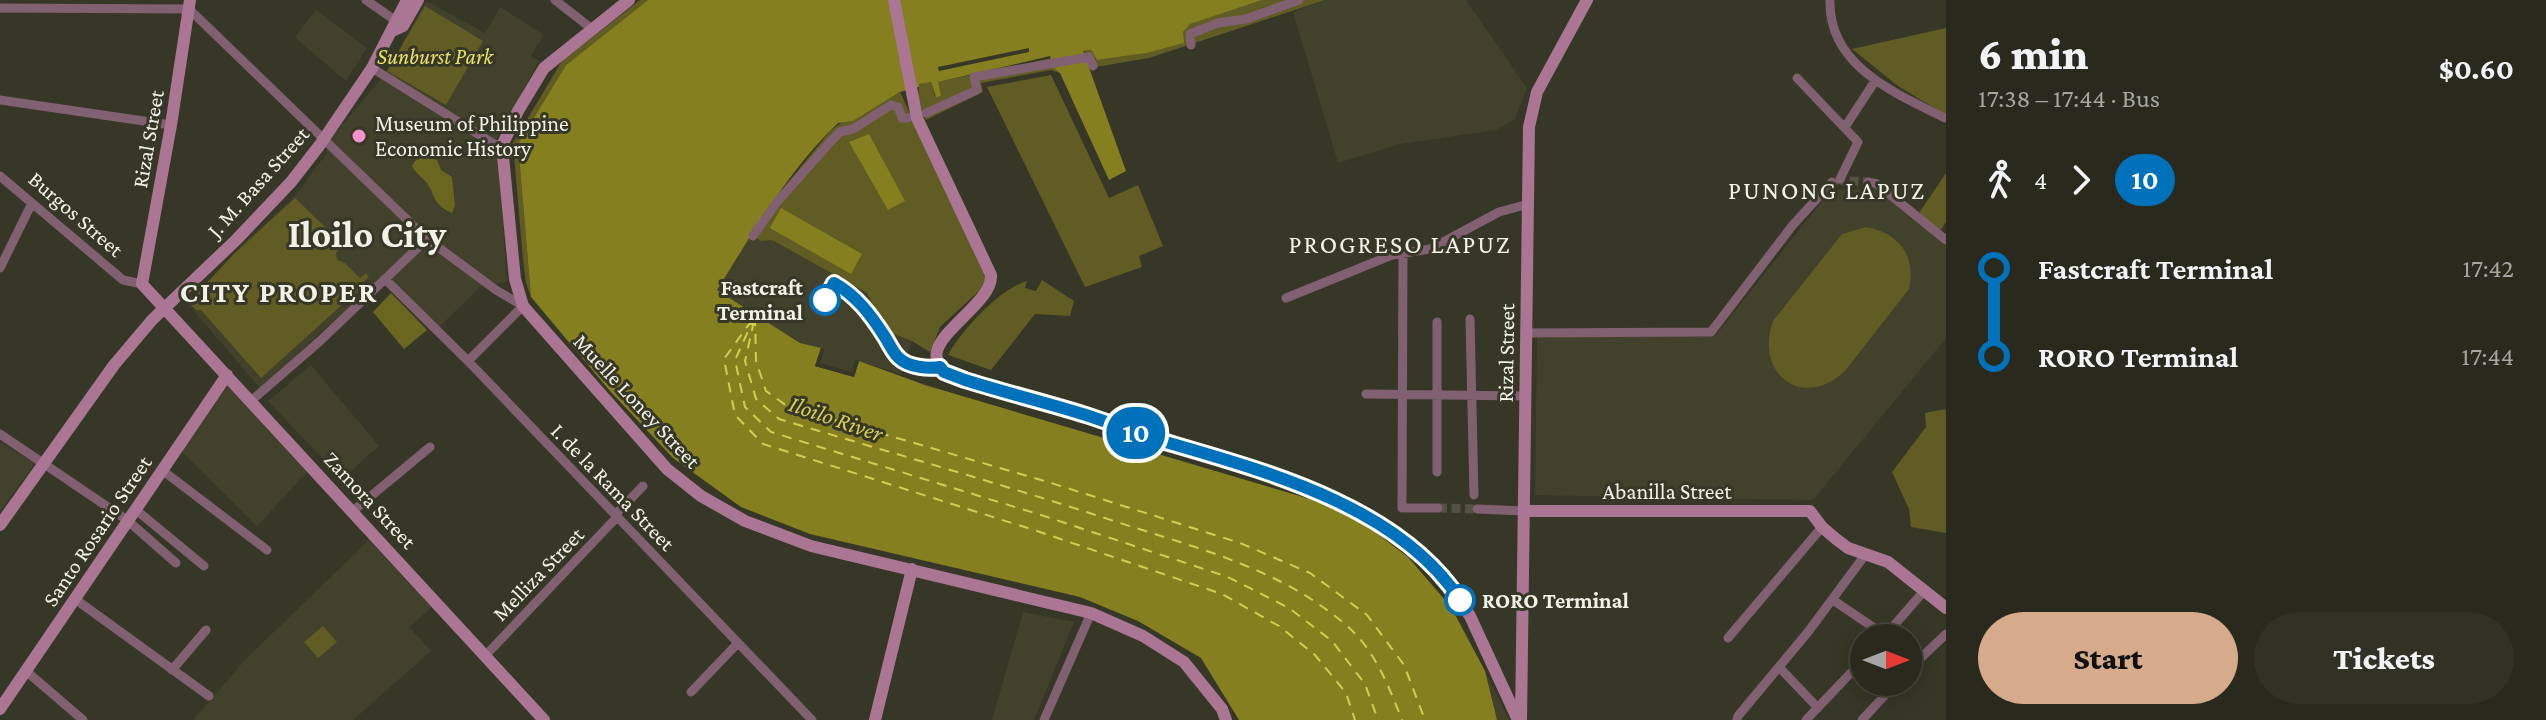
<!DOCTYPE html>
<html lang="en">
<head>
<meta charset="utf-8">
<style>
  body { margin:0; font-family:"Crimson Pro",serif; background:#313126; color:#f1f3f6; height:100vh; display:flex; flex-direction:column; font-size:30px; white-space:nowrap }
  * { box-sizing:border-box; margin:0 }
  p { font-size:26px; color:#a5a6a4 }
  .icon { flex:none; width:44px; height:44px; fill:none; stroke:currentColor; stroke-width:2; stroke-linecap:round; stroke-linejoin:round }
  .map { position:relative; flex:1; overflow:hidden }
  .sheet { display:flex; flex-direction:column; background:#29291d; width:600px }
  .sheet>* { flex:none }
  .badge { padding:0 16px; border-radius:26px; font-size:28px; line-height:52px }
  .needle { width:52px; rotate:90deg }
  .fabs { position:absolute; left:1850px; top:624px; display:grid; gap:16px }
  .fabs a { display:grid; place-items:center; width:72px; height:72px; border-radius:50%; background:#29291d; box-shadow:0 4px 20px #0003,0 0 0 2px #45453b; font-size:40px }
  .map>.badge { position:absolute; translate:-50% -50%; box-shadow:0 0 0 4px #fff }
  .legs { display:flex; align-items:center; gap:12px; height:88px; padding:0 32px; font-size:26px }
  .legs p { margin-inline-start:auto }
  .summary { display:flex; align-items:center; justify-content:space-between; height:136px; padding:0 32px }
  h1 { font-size:44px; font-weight:800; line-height:60px }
  .action { display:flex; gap:16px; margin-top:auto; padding:16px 32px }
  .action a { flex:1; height:92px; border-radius:48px; background:#d6ab8b; color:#111; font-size:32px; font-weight:800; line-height:92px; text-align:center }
  .action a+a { background:#313126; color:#f1f3f6 }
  ul { padding:0 32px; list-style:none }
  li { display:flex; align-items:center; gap:28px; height:88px; font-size:30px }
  li i { display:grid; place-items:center; width:12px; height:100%; margin:0 10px; background:currentColor }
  li i::after { content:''; width:20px; height:20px; margin:-10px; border:6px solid; border-radius:50%; background:#29291d }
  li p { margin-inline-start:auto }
  li:first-child i { background:linear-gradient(#0000 50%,currentColor 0) }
  li:last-child i { background:linear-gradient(currentColor 50%,#0000 0) }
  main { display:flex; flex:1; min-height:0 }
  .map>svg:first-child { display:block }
  .built { fill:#42412b }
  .green { fill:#605c23 }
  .forest { fill:#6a6620 }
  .water { fill:#857f20 }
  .pier { fill:#373727 }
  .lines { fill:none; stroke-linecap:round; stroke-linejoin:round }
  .ferry { stroke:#d4cd53; stroke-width:2; stroke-dasharray:10 8; stroke-linecap:butt }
  .street-tunnel { stroke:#535344; stroke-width:9; stroke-dasharray:9 4.5; stroke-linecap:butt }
  .street { stroke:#816072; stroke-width:9 }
  .secondary { stroke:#aa7694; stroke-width:12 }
  .line-1-casing { stroke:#fff; stroke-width:18 }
  .line-1 { stroke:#0072bc; stroke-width:12 }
  .poi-dot { fill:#f790cd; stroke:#373727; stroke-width:3 }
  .stop-1-dot { fill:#fff; stroke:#0072bc; stroke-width:4 }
  .labels { text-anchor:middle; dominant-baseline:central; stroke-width:6; stroke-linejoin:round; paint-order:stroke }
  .park-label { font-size:22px; font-style:italic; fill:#e7e067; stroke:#373727 }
  .poi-label { font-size:22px; fill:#f1f1e7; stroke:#373727; text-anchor:start }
  .street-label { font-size:22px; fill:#f1f1e7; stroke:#373727 }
  .stop-label { font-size:22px; font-weight:bold; fill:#f1f1e7; stroke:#373727; text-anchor:end }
  .water-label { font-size:24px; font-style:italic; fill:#d4cd53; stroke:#373727 }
  .quarter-label { font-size:26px; letter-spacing:2px; fill:#f1f1e7; stroke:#373727 }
  .district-label { font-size:30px; font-weight:bold; letter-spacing:2px; fill:#f1f1e7; stroke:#373727 }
  .town-label { font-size:38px; font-weight:bold; fill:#f1f1e7; stroke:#373727 }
</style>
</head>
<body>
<main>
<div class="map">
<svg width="1946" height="720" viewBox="0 0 1946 720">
  <rect width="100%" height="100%" fill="#373727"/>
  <path class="built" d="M1326,0H1466L1527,88L1515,119L1496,130L1400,144L1338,163L1293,12Z
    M426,1L485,33L500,7L544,35L531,56L539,61L497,139L507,282L480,287L438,328L385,274L260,388L187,303L242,245L294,197L326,154L328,142L385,74Z
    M316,10L367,48L346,81L295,37Z
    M1878,189L1946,245V338L1813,500L1535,495L1537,336L1716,335L1831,190Z
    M750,234L761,241L772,240L867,293L888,332L912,341L901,374L859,361L854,377L815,366L820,348L800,343L717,290Z
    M311,365L379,446L342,479L268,401Z
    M229,385L308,471L257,526L181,451Z
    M0,442L35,463L0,512Z
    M369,540L432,607L409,627L431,651L353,720H193L245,660Z
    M1023,612L1074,622L1034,720H992Z
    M1485,671L1509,720H1497Z"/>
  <path class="green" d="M640,0H648L566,65L518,144L531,297L526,283L523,260L513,143L562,61Z
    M1262,0H1325L1149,58L1060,73L1051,70L981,83L983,92L926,120C920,109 918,97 919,84L931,81L935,97L937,82L1091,50L1097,60L1147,53L1183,43V32L1189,24Z
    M425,6L483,41L446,105L387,71Z
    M1946,28V115L1898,86L1852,49Z
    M1051,75L1109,198L1138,185L1163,246L1139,256L1142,267L1085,287L987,87Z
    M900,92L986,279L979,291L940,327L930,352L912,341L888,332L867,293L772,240L761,241L750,234L777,196L831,130L844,121H853Z
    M1946,173V222L1940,231L1919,213Z
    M295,198L326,228L323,232L339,249L336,253L337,260L345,263L360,278L366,273L369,277L364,281L365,284L261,378L201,310H196L189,302L235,253Z
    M1866,227C1900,233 1916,256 1909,289L1845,371C1803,411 1754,374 1773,321L1842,234Z
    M1042,280L1074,301L1070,316L1035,314L991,370L948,355C962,330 999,289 1027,281L1025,288L1036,291Z
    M1945,409L1946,413V533L1911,527L1909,509L1892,472L1926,427L1925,413Z
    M323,626L337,642L318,658L304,642Z"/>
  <path class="forest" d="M424,156L437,160L441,170L452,177L455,206L452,213C432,204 436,196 426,182C421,176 416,174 412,166L415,161Z
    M391,293L427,330L404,349L373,312Z"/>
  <path class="water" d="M648,0H1262L1190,24L1183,32L1184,43L1147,53L1097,60L1091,50L1083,51L1126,171L1109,180L1060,73L1053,67L1050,56L938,82L941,96L936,97L931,82L919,84V87L900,92L853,121L838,123C789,169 752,234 717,290L800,343L821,348L815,366L854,377L859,361L925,385L1327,504L1363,523L1408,557L1451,607L1485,671L1497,720H1239L1201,658L1138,621L1080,597L810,534L741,507L673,458L610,391L531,297L518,144L566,65Z
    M869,134L905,201L888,210L849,142Z
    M781,208L862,254L851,274L770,228Z"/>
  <path class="pier" d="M1029,48V52L939,71L938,67Z
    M821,348L825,349L820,363L852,372L855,359L859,361L854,377L815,366Z"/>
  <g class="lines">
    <path class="ferry" d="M755,316L756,361L766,391L787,406L1048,482L1240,543L1310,573L1367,615L1404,665L1425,720
      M755,316L735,360L745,407L771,432L1041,515L1228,577L1289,608L1332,641L1365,684L1378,720
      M752,320L724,359L735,415L763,444L1037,531L1222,594L1279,626L1315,655L1346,693L1355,720
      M754,321L745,361L756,399L779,419C892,453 1005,485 1117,522C1197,548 1282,569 1347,626C1375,650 1389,687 1402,720"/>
    <path class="street-tunnel" d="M1836,180L1868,182
      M1438,508L1477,509"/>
    <path class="street" d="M366,0L399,23
      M555,0L592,29
      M1830,0C1828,66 1895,93 1945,118
      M0,8L189,9L427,239L496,290L523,306L468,361
      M1191,45L1190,34L1218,23L1246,19L1299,0
      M372,68L494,144L502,146
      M1797,78L1858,142L1840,179
      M0,100L171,125
      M926,113L977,90L974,77L1089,57L1093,66
      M1845,127L1875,81
      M0,176L123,280L142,284
      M1868,182L1877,184L1946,240
      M753,236L777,202L832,140L840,132L853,129L891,105L898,107L902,118H908
      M1403,254L1402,508H1438
      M0,268L32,203
      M386,280L468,361L812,720
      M1286,298L1392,255L1430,249L1499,212L1528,204
      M1470,319L1474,495
      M1526,333L1711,332L1792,226L1832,182
      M1366,394L1525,396
      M251,401L320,341L427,239
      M0,434L127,520L176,563
      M162,470L267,550
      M1437,472V322
      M135,509L204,566
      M1477,509L1524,511
      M353,511L430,447
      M615,515L643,486
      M75,599L209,696
      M1833,600L1889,638
      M1728,638L1822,527
      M1883,638L1924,591
      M485,656L617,517
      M1779,667L1818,708
      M172,670L206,630
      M1908,670L1946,634
      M26,671L83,720
      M691,692L738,643
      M1044,720L1091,613
      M1737,720L1738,716L1808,632L1865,555
      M1806,720L1864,659
      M1862,720L1897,682"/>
    <path class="secondary" d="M190,0L171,125L142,284L544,720
      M629,0L544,68L518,111L502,146L515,279L523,306L667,469L701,496L745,521L811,546L1091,613L1143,636L1184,662L1222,709L1226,720
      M894,0L917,118L991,275C994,311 887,353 965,380L1242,465L1329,497L1363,515L1422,556L1450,585L1470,616L1518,720
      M394,30L403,26L418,0
      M1524,511H1810L1822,527L1836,539L1848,548L1888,562L1946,608
      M0,525L114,365L152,320L236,240L291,182L319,146L372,68L407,0
      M0,709L227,375
      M875,720L912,569
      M1521,720L1529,127L1537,92L1587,0"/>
  </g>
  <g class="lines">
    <defs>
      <path id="line-1" d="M825,300L834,283C857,296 871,315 885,337C889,343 893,353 899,358C908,367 928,369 940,367L944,372L965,380C1006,393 1048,403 1089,416C1110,423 1131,431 1152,438C1257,469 1397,503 1460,600"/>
    </defs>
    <use href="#line-1" class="line-1-casing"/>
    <use href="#line-1" class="line-1"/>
  </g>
  <circle class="poi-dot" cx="359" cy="136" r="8"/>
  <g class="stop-1-dot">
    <circle cx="825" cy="300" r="14"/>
    <circle cx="1460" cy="600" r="14"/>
  </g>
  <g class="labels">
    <g class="park-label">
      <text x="435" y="56">Sunburst Park</text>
    </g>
    <g class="poi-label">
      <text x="375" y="123">Museum of Philippine<tspan x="375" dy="25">Economic History</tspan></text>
    </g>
    <g class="street-label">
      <text transform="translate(148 139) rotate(-80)">Rizal Street</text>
      <text transform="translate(258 182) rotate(-48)">J. M. Basa Street</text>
      <text transform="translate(76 214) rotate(41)">Burgos Street</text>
      <text transform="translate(1506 353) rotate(-89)">Rizal Street</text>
      <text transform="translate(637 401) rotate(47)">Muelle Loney Street</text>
      <text transform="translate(613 487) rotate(46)">I. de la Rama Street</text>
      <text x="1667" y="491">Abanilla Street</text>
      <text transform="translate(370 500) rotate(47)">Zamora Street</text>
      <text transform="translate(97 531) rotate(-56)">Santo Rosario Street</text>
      <text transform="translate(538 574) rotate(-46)">Melliza Street</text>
    </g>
    <g class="stop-label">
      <text x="803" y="287">Fastcraft<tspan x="803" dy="25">Terminal</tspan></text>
      <text x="1482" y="600" text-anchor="start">RORO Terminal</text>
    </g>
    <g class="water-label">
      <text transform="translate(836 418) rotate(19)">Iloilo River</text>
    </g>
    <g class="quarter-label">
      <text x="1827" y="190">PUNONG LAPUZ</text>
      <text x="1400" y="244">PROGRESO LAPUZ</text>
    </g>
    <g class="district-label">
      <text x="279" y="291">CITY PROPER</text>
    </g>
    <g class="town-label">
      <text x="367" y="234">Iloilo City</text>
    </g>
  </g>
</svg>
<div class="fabs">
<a><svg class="needle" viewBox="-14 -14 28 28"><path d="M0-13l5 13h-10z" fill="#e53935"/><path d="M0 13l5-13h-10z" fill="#a5a6a4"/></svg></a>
</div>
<b class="badge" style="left:1136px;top:433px;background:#0072bc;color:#fff">10</b>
</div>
<section class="sheet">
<div class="summary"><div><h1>6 min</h1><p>17:38 – 17:44 · Bus</p></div><b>$0.60</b></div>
<div class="legs"><svg class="icon" aria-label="walk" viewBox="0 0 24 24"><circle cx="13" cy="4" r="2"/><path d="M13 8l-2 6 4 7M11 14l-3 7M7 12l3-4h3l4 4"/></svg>4<svg class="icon" aria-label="forward" viewBox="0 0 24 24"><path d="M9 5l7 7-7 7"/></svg><b class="badge" style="background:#0072bc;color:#fff">10</b></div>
<ul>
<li><i style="color:#0072bc"></i><b>Fastcraft Terminal</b><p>17:42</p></li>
<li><i style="color:#0072bc"></i><b>RORO Terminal</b><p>17:44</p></li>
</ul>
<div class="action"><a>Start</a><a>Tickets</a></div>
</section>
</main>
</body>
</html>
